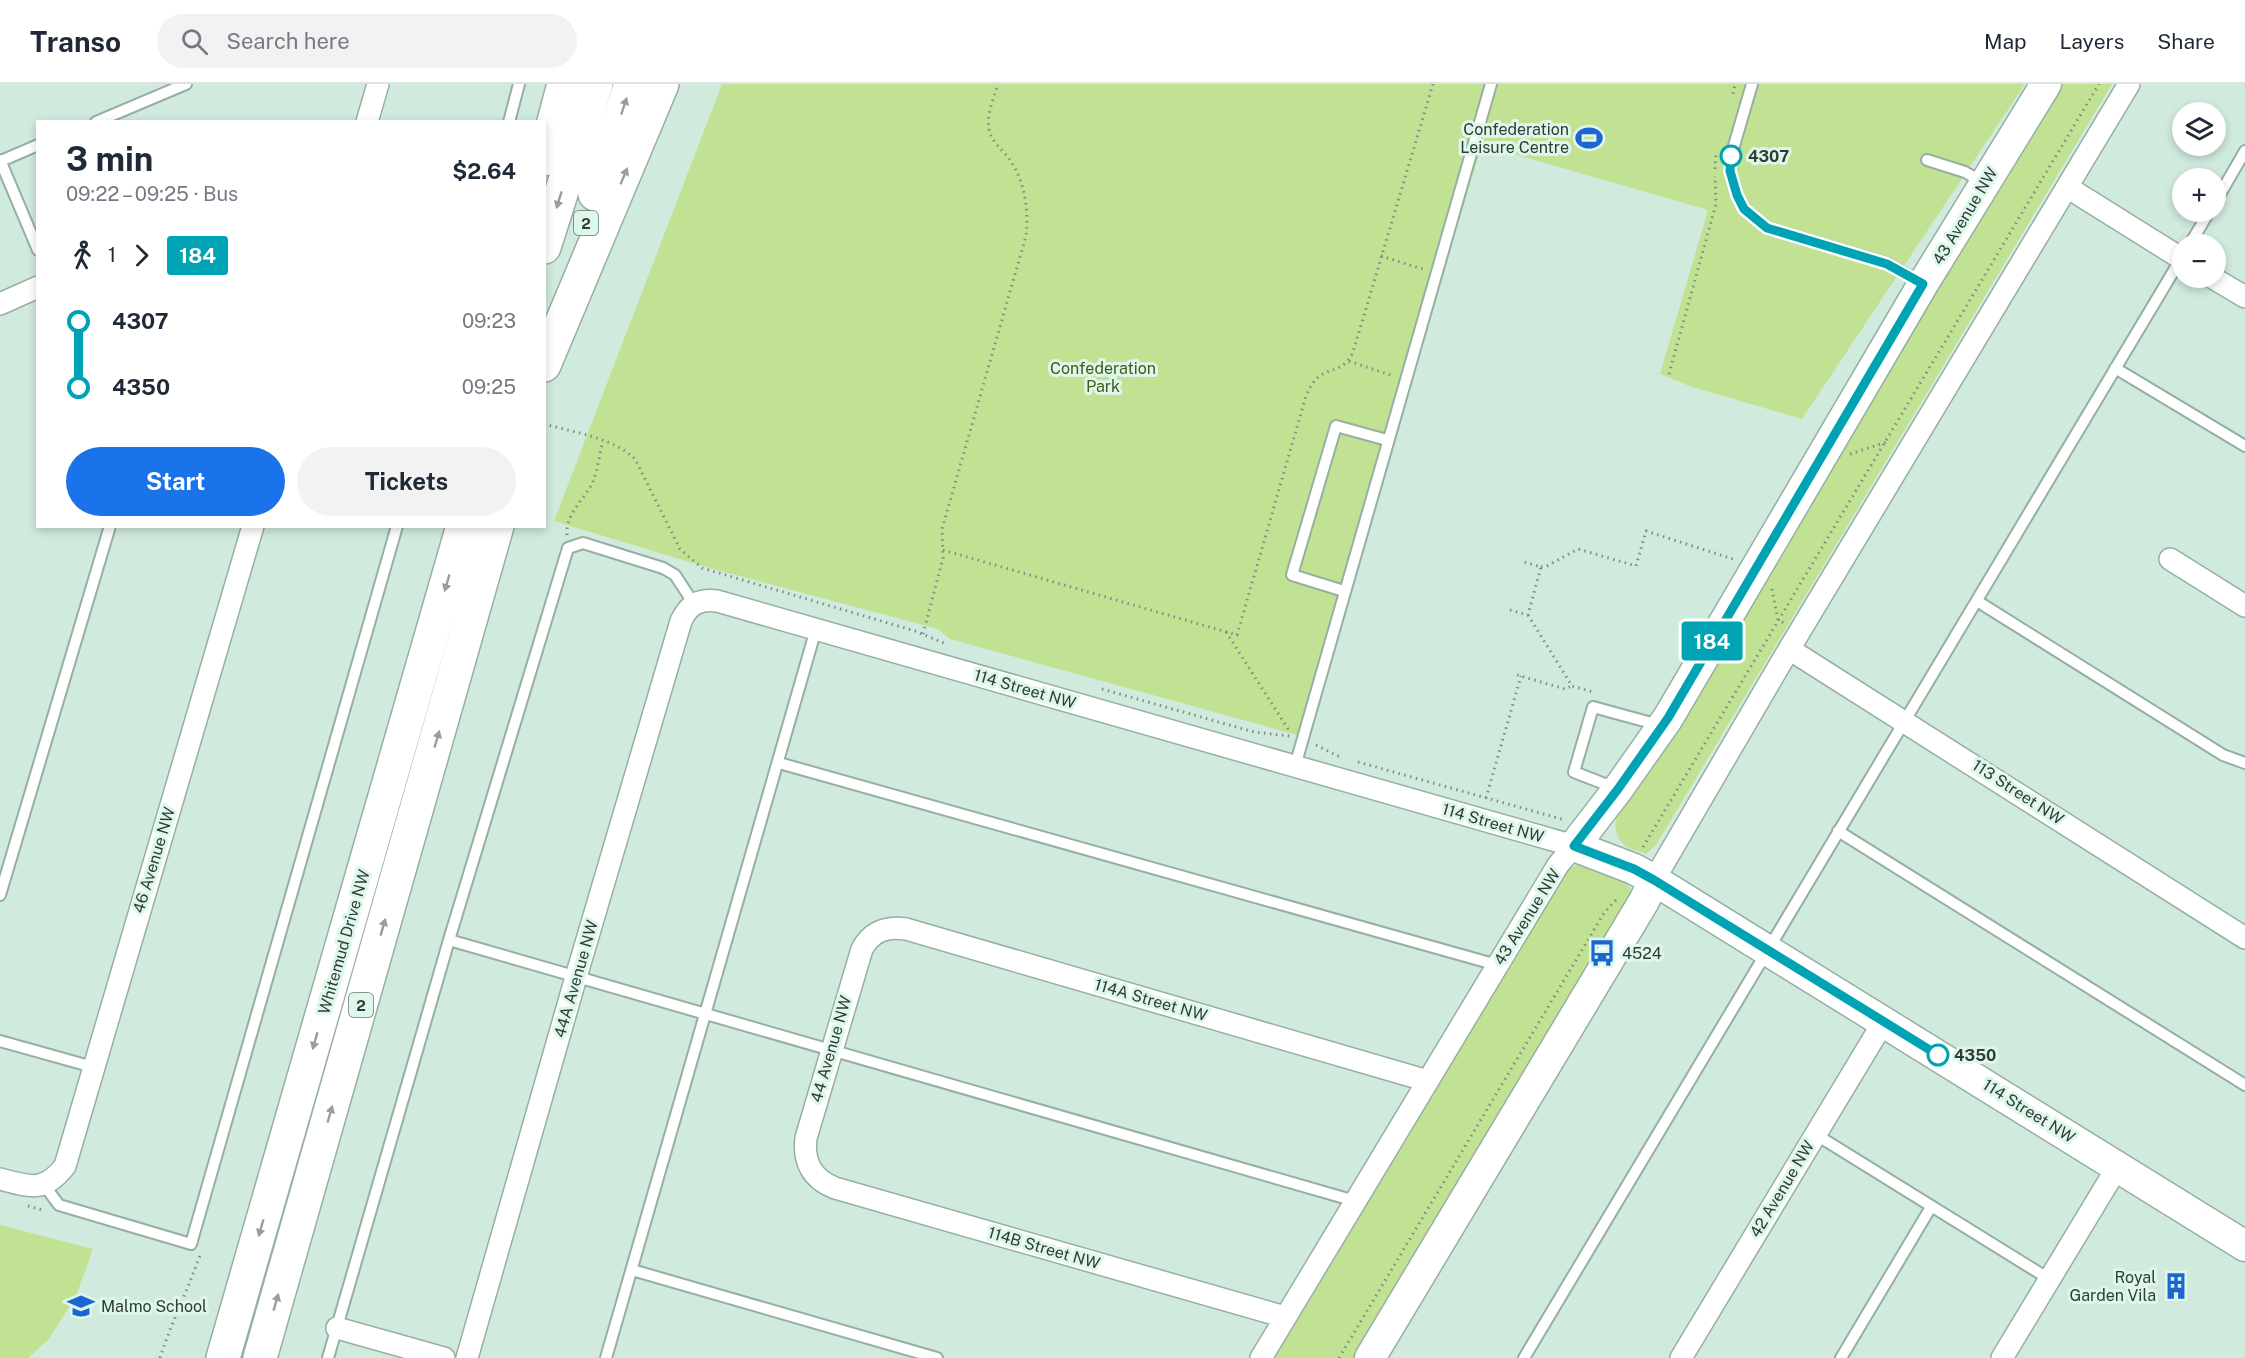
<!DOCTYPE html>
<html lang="en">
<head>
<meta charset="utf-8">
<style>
  body { margin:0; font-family:"Public Sans",sans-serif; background:#f2f2f3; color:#1f2937; height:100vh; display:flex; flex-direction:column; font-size:22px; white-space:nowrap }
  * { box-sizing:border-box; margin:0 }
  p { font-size:20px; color:#747a83 }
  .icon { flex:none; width:33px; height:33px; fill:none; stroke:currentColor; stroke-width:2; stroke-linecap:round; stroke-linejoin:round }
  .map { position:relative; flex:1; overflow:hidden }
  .panel { position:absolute; left:36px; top:36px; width:510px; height:408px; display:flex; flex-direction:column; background:#fff; border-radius:0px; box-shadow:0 3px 9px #0003 }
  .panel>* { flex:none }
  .badge { padding:0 12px; border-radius:4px; font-size:21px; line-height:39px }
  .buttons { position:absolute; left:2172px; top:18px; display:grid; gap:12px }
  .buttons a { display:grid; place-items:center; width:54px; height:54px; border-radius:50%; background:#fff; box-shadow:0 3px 9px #0003; font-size:30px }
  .map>.badge { position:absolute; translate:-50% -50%; box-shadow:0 0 0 3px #fff }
  .legs { display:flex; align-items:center; gap:9px; height:66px; padding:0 30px; font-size:20px }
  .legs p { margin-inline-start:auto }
  .head { display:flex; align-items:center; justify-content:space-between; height:102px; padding:0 30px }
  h1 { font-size:33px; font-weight:700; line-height:45px }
  .primary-button { display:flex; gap:12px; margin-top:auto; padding:12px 30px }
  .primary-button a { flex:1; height:69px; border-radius:36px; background:#1a73e8; color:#fff; font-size:24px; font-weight:700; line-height:69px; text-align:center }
  .primary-button a+a { background:#f2f2f3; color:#1f2937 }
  ul { padding:0 30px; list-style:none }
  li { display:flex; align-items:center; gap:21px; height:66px; font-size:22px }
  li i { display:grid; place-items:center; width:9px; height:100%; margin:0 8px; background:currentColor }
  li i::after { content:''; width:15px; height:15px; margin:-8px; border:4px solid; border-radius:50%; background:#fff }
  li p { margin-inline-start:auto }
  li:first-child i { background:linear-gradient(#0000 50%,currentColor 0) }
  li:last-child i { background:linear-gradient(currentColor 50%,#0000 0) }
  header { display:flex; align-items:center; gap:36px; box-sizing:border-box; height:84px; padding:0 30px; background:#fff; border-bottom:2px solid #e0e1e3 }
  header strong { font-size:28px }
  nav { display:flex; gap:33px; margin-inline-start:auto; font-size:21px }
  .search { width:420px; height:54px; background:#f2f2f3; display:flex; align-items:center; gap:15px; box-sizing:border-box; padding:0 21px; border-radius:33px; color:#747a83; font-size:22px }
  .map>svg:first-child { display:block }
  .green { fill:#c2e293 }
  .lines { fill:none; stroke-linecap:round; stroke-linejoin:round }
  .lane-casing { stroke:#97afa3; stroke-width:14 }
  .street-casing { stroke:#97afa3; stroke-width:24 }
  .secondary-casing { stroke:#97afa3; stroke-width:33 }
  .highway-casing { stroke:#97afa3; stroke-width:36 }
  .path { stroke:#7d8e86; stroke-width:3; stroke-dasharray:1.5 4.5; stroke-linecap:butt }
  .lane { stroke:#fff; stroke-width:10 }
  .street { stroke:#fff; stroke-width:21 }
  .secondary { stroke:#fff; stroke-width:30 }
  .highway { stroke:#fff; stroke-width:33 }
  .oneway { fill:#989e9b }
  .line-1-casing { stroke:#fff; stroke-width:14 }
  .line-1 { stroke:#00a3b4; stroke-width:9 }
  .stop-1-dot { fill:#fff; stroke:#00a3b4; stroke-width:3 }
  .labels { text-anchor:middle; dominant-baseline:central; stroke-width:6; stroke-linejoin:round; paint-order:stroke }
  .shield { fill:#ddf7ea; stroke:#65746d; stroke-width:1.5 }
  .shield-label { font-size:15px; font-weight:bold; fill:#323c37 }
  .poi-label { font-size:16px; fill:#323c37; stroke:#ddf7ea; text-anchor:end }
  .stop-label { font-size:16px; font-weight:bold; fill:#323c37; stroke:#ddf7ea; text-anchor:start }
  .street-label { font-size:16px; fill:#323c37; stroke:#ddf7ea }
  .park-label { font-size:16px; fill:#445a1e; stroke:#ddf7ea }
</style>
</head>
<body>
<header>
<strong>Transo</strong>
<div class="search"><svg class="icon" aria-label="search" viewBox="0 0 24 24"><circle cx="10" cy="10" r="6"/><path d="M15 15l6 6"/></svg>Search here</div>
<nav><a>Map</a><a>Layers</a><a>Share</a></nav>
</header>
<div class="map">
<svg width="2245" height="1274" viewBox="0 0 2245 1274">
  <rect width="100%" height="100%" fill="#d0eadd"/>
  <path class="green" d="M722,0H2025L1802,335L1692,303L1660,290L1708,126L1482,61L1396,340L1308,654L950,555L938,545L706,483L554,437Z
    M2060,0H2112L1656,761L1646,770C1642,767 1638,768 1633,766C1612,757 1613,739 1620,721L1779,474Z
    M1581,779L1626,797L1632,809L1355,1274H1275L1568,786Z
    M0,1141L93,1165L76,1212L49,1255L28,1274H0Z"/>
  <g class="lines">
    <defs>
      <path id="lane" d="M1752,0L1731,72L1730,87L1737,111L1744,125L1767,144L1888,180L1922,199
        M96,38L186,0
        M509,38L519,0
        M0,76L38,166
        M1927,76L1965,88L1982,98
        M1,77L38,61
        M2216,117L2245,67
        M2190,160L2209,128
        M2115,284L2245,362
        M1344,507L1292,491L1336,342L1387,356
        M1977,517L2223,671L2245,679
        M779,679L1497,881
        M1295,682L1491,0
        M1615,704L1574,688L1593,623L1659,641
        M1838,747L2245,1001
        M0,811L110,442
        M449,856L1355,1117
        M0,957L93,983
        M1815,1050L2049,1195
        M44,1101L59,1121L191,1160L397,442
        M632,1186L937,1274
        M328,1274L449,856L568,464L583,459L663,484L675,491L694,520
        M606,1274L816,545
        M1524,1274L2182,173
        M1841,1274L1931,1123"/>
      <path id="street" d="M367,38L378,0
        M2067,103L2182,175
        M2213,194L2245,213
        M0,220L38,203
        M2170,475L2245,522
        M1789,565L2245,854
        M1654,796L1782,577L2129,0
        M0,1095C30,1103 44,1109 65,1082L253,442
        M1285,1233L835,1104C812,1095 803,1078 806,1054L862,865C872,847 886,842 906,845L1428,997
        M337,1244L444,1274
        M467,1274L576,893L681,537C689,520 699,515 717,517L1574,762L1558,781L1261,1274
        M1681,1274L1884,937
        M2002,1274L2118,1082"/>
      <path id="secondary" d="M2046,0L1923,200L1668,634L1618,705L1574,762L1634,785L1654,796L2245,1162
        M1370,1274L1644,817L1654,796"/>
      <path id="highway" d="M544,75L564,0
        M595,110L631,0
        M544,163L596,0
        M544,281L662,0
        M223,1274L463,442
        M260,1274L497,442"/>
    </defs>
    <use href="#lane" class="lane-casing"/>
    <use href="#street" class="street-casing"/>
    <use href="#secondary" class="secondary-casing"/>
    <use href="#highway" class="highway-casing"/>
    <path class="path" d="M1733,10L1735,0
      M1715,85L1716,68
      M1381,172L1423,185
      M1349,277L1393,292
      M1669,290L1716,120L1715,92
      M544,340C573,348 614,354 635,375L680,465L702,484L915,547L946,560
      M1850,370L1887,358
      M567,451C565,432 583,416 592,400C598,387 599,371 603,357
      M943,466L1237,551L1306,312C1320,276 1340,296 1353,268L1433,0
      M1541,483L1547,482L1578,465L1636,482L1646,447L1733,475
      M1772,505L1778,536L1784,539
      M1510,526L1528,531L1541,483L1524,478
      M1528,531L1572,602L1593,608
      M1226,548L1290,648
      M923,550L943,474L942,445L1026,152C1029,127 1025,98 1010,76C1003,66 991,58 989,45C986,31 994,14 998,0
      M1517,591L1565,605L1572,602
      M1102,605L1254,648L1290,652
      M1316,661L1340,673
      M1358,678L1565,736
      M1486,714L1521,592
      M1643,763L2099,0
      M28,1122L45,1127
      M160,1274C171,1239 188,1206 200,1171
      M1339,1274L1604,829L1616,816"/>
    <use href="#lane" class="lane"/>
    <use href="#street" class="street"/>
    <use href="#secondary" class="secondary"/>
    <use href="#highway" class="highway"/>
  </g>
  <defs><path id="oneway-solid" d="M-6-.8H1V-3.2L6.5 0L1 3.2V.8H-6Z" transform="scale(1.5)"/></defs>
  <g class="oneway">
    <use href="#oneway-solid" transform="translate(624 22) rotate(-72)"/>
    <use href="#oneway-solid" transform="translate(624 92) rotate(-67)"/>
    <use href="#oneway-solid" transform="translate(559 116) rotate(107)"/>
    <use href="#oneway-solid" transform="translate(447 499) rotate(106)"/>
    <use href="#oneway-solid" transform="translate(437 655) rotate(-74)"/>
    <use href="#oneway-solid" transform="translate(383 843) rotate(-74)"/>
    <use href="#oneway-solid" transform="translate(315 957) rotate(106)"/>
    <use href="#oneway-solid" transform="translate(330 1030) rotate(-74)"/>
    <use href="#oneway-solid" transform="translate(261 1144) rotate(106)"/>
    <use href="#oneway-solid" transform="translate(276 1218) rotate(-74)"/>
  </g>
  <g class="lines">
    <defs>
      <path id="line-1" d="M1731,72L1730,87L1737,111L1744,125L1767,144L1887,180L1923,200L1668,634L1618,705L1574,762L1634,785L1654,796L1938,971"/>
    </defs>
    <use href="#line-1" class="line-1-casing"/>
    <use href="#line-1" class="line-1"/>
  </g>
  <defs>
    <symbol id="stadium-bare" viewBox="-9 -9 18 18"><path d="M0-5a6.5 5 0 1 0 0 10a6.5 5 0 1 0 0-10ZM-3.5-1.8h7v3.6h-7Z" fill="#1b66d1" stroke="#ddf7ea" stroke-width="2.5" paint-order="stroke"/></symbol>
    <symbol id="bus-bare" viewBox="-9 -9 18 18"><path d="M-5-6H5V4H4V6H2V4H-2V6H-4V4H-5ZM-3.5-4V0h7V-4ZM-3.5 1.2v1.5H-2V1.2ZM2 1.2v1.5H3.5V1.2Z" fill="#1b66d1" stroke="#ddf7ea" stroke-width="2.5" paint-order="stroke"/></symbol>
    <symbol id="building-bare" viewBox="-9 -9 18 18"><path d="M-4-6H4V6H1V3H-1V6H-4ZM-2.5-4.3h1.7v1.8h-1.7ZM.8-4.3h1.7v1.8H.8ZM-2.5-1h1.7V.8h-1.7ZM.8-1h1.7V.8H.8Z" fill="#1b66d1" stroke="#ddf7ea" stroke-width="2.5" paint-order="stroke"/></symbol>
    <symbol id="school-bare" viewBox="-9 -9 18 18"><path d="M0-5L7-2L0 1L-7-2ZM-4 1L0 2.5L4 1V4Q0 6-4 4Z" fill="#1b66d1" stroke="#ddf7ea" stroke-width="2.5" paint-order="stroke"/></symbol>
  </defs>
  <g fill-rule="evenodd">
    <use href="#stadium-bare" x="1570" y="35" width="38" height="38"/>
    <use href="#bus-bare" x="1583" y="850" width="38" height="38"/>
    <use href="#building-bare" x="2157" y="1183" width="38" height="38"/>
    <use href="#school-bare" x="62" y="1203" width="38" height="38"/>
  </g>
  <g class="stop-1-dot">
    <circle cx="1731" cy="72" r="10"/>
    <circle cx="1938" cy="971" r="10"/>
  </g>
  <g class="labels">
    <g class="shield">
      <rect x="574" y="127" width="24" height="24" rx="4.5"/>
      <rect x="349" y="909" width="24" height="24" rx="4.5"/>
    </g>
    <g class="shield-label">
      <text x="586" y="139">2</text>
      <text x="361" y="921">2</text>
    </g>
    <g class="poi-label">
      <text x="1569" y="45">Confederation<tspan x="1569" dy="18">Leisure Centre</tspan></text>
      <text x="1622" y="869" text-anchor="start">4524</text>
      <text x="2156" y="1193">Royal<tspan x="2156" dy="18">Garden Vila</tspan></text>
      <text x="101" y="1222" text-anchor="start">Malmo School</text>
    </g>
    <g class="stop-label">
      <text x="1748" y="72">4307</text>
      <text x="1954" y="971">4350</text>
    </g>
    <g class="street-label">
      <text transform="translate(1965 132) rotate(-59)">43 Avenue NW</text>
      <text transform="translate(1025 605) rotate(16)">114 Street NW</text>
      <text transform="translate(2018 708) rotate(33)">113 Street NW</text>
      <text transform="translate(1493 739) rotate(16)">114 Street NW</text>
      <text transform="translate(154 776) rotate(-73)">46 Avenue NW</text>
      <text transform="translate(1527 833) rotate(-58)">43 Avenue NW</text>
      <text transform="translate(344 858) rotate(-74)">Whitemud Drive NW</text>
      <text transform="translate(576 895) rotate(-74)">44A Avenue NW</text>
      <text transform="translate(1151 916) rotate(16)">114A Street NW</text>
      <text transform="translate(831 965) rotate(-74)">44 Avenue NW</text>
      <text transform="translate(2029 1027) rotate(32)">114 Street NW</text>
      <text transform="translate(1782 1105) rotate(-59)">42 Avenue NW</text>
      <text transform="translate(1044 1164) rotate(16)">114B Street NW</text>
    </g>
    <g class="park-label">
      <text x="1103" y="284">Confederation<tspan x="1103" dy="18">Park</tspan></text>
    </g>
  </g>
</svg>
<div class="buttons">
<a><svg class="icon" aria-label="layers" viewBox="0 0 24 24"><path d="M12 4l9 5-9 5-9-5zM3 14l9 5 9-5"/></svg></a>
<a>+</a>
<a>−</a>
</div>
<b class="badge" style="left:1712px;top:557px;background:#00a3b4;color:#fff">184</b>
<section class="panel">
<div class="head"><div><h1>3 min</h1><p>09:22 – 09:25 · Bus</p></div><b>$2.64</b></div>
<div class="legs"><svg class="icon" aria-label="walk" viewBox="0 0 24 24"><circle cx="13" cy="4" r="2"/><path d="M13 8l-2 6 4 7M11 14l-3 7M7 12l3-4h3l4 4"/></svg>1<svg class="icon" aria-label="forward" viewBox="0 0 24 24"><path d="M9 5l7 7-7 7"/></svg><b class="badge" style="background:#00a3b4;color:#fff">184</b></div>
<ul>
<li><i style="color:#00a3b4"></i><b>4307</b><p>09:23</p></li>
<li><i style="color:#00a3b4"></i><b>4350</b><p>09:25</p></li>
</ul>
<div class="primary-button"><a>Start</a><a>Tickets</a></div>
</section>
</div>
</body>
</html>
